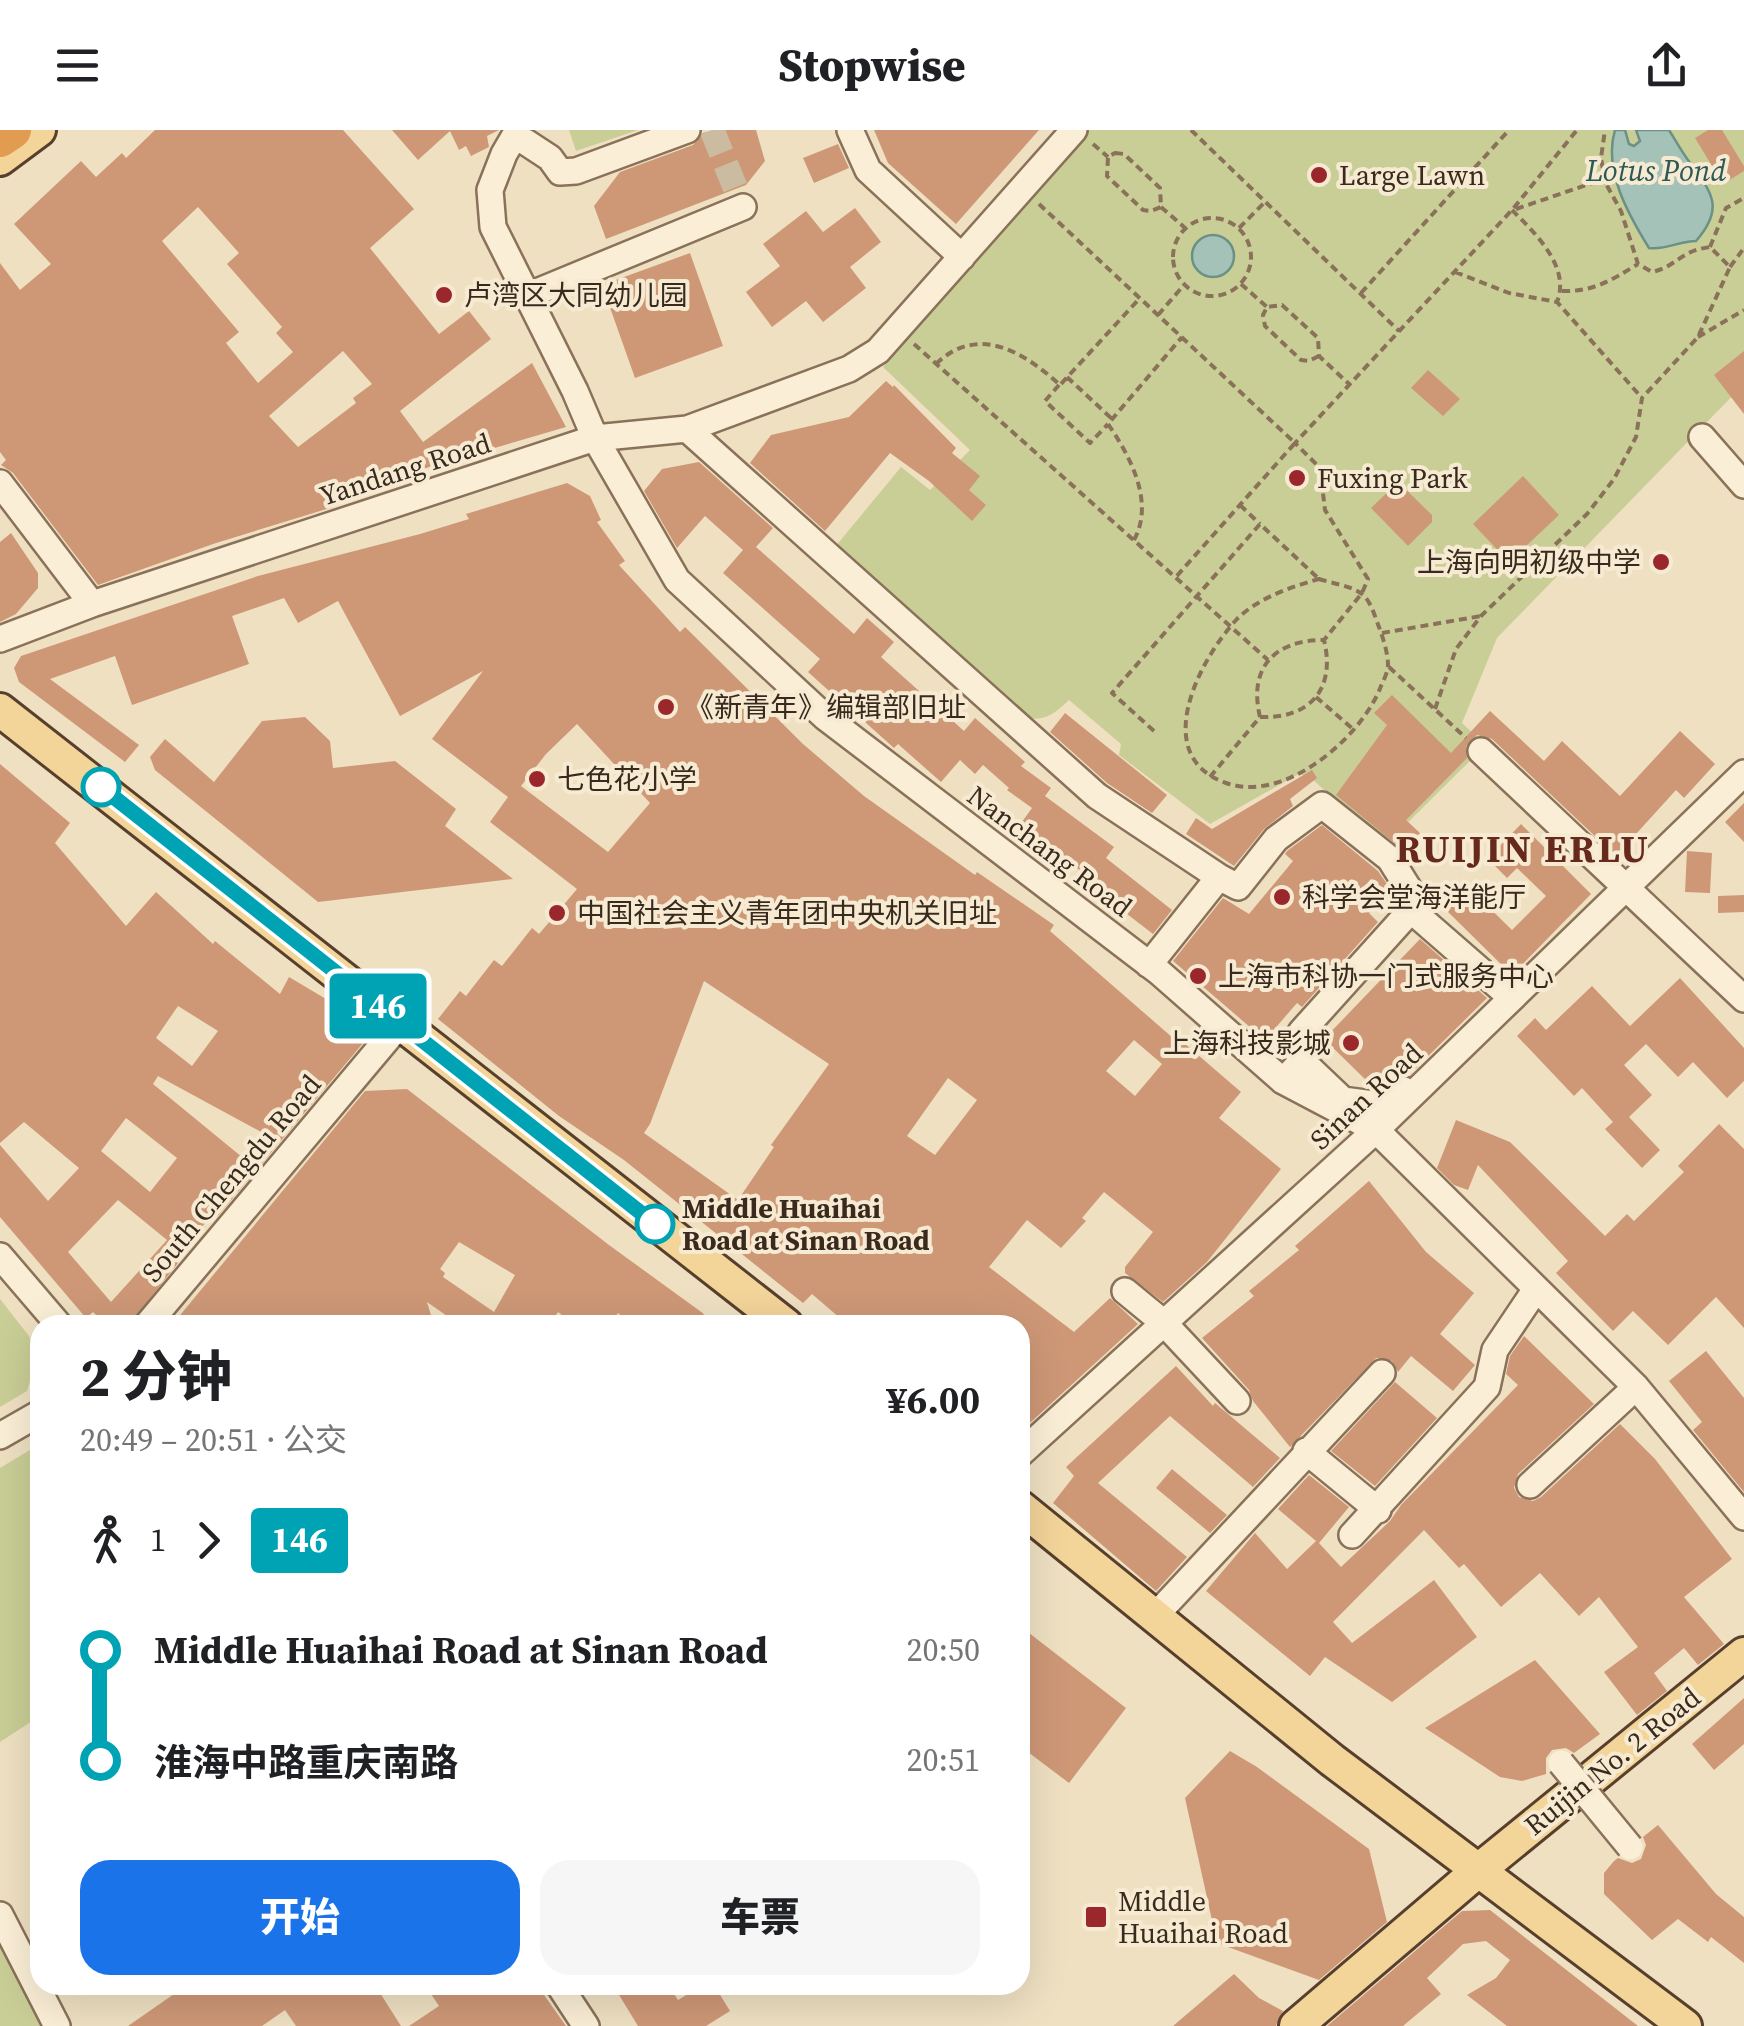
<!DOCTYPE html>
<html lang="zh">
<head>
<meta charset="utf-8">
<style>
  body { margin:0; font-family:"Source Serif 4","Noto Sans SC",serif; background:#f6f6f6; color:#202124; height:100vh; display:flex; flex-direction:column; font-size:38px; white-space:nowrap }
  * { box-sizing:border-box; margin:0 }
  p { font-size:32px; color:#757577 }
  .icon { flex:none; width:55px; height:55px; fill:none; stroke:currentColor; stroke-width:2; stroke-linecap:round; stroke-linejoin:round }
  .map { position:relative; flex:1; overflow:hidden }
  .sheet { position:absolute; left:30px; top:1185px; width:1000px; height:680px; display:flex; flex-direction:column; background:#fff; border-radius:30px; box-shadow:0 10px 40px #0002 }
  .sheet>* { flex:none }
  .badge { padding:0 20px; border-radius:8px; font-size:35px; line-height:65px }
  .map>.badge { position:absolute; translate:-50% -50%; box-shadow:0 0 0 5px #fff }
  .legs { display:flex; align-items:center; gap:15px; height:110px; padding:0 50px; font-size:32px }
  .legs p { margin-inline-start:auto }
  .summary { display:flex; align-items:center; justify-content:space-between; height:170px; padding:0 50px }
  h1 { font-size:55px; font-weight:800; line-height:75px }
  .button { display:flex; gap:20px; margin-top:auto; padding:20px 50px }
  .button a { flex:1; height:115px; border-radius:30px; background:#1a73e8; color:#fff; font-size:40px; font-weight:800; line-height:115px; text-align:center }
  .button a+a { background:#f6f6f6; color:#202124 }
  ul { padding:0 50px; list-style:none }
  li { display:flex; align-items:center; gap:35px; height:110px; font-size:38px }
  li i { display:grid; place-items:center; width:15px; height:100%; margin:0 12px; background:currentColor }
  li i::after { content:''; width:25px; height:25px; margin:-12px; border:8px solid; border-radius:50%; background:#fff }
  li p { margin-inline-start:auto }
  li:first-child i { background:linear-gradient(#0000 50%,currentColor 0) }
  li:last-child i { background:linear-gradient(currentColor 50%,#0000 0) }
  header { display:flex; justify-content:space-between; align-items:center; height:130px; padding:0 50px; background:#fff; font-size:45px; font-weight:800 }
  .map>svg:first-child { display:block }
  .green { fill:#c9ce96 }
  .water { fill:#a5c2b8; stroke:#6b9086; stroke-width:2.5 }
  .building { fill:#ce9877; fill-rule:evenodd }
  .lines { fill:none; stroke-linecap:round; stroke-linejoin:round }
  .minor-tunnel { stroke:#cbbca1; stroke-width:25; stroke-dasharray:25 12; stroke-linecap:butt }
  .minor-casing { stroke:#8a7159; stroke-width:30 }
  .major-casing { stroke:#573f2d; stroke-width:38 }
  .highway-casing { stroke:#573f2d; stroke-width:42 }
  .path { stroke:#8a7159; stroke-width:4; stroke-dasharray:8 5; stroke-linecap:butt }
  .minor { stroke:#faeed6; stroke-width:25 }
  .major { stroke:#f3d499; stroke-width:32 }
  .highway { stroke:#e19c51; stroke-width:38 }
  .minor-bridge-casing { stroke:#8a7159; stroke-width:30; stroke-linecap:butt }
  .minor-bridge { stroke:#faeed6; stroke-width:25 }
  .line-1-casing { stroke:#fff; stroke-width:22 }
  .line-1 { stroke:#00a3b4; stroke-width:15 }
  .poi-dot { fill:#9a272c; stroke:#f6ebd2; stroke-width:4 }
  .stop-1-dot { fill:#fff; stroke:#00a3b4; stroke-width:5 }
  .labels { text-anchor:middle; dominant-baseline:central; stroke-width:8; stroke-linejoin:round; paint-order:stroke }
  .poi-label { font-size:28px; fill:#392a1d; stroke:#f6ebd2; text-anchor:start }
  .street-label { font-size:28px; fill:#392a1d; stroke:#f6ebd2 }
  .stop-label { font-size:28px; font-weight:bold; fill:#392a1d; stroke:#f6ebd2; text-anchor:start }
  .water-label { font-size:30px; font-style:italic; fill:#2c5955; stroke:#f6ebd2 }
  .district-label { font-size:38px; font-weight:bold; letter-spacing:2.5px; fill:#67291c; stroke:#f6ebd2 }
</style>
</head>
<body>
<header><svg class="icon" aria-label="menu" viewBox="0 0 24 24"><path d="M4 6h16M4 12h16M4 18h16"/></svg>Stopwise<svg class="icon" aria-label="share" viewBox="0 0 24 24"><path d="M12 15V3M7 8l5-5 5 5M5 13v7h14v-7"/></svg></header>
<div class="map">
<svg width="1744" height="1896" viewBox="0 0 1744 1896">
  <rect width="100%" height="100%" fill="#efe0c2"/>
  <path class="green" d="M569,0H638L576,21Z
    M1088,0H1744V254L1497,508L1462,593L1486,615L1384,716L1308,645H1297L1210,694L1119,625L1121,614L1069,570C1047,592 1038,591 1008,585L830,423L901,337L930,360L970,320L883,237Z
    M0,1169L29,1206L37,1229L27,1261L0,1277Z
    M40,1314V1586L0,1612V1338Z
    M0,1809L44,1896H0Z"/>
  <path class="water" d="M1615,0H1625L1629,14L1634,16L1640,11L1636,0H1669C1676,11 1683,24 1691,34C1713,64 1724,79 1696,111C1679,111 1667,120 1649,118C1628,84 1603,40 1615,0Z
    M1192 126a21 21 0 1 1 42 0a21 21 0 1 1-42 0Z"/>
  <path class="building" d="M155,0H343L414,79L370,118L439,204L469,181L491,209L400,281L423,312L532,233L566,297L385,350L387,354L332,374L333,377L213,414L98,455L13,343L1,335L6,330L0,322V133L20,160L51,134L14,94L81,31L96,47L122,23L126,28ZM198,77L239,123L227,134L282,197L276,203L293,222L258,253L226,213L239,202L162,111ZM343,221L372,254L353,268L356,273L298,317L269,286Z
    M392,0H499L487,6L489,17L471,26L466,16L459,20L450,1L418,30Z
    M714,0H756L765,31L746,55L606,109L594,76L620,42L693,15L703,3Z
    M874,0H1039L956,94L888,33Z
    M1708,0H1722L1744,36V41L1723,54L1695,8Z
    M838,14L849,38L814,53L803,28Z
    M855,78L881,112L850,137L866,158L823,192L806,171L772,197L746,162L780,136L763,114L806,81L823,102Z
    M690,123L723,216L635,248L602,155Z
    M1744,221V284L1714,245Z
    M1428,240L1460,269L1443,286L1411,258Z
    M886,251L893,257L894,255L956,318L952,323L980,346L969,360L986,375L972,391L929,351L890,323L825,401L750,333L771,305L849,287Z
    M699,332L773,398L756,417L854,504L867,488L894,512L881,527L964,601L975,588L1025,632L1021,636L1051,658L1045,666L1114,717L1106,728L1172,780L1153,804L1092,757L1096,752L1019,696L1032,678L1007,660L1009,658L983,635L975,644L960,630L941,652L898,614L894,618L865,592L871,586L843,561L837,568L808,542L820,529L723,443L743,420L705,386L677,418L644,361L662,339Z
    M1523,346L1559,385L1509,432L1473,394Z
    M1398,352L1432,385V392L1408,416L1371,378Z
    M567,353L590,366L601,390L597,392L625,431L619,435L680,502L685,497L803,614L864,666L975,745L977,742L1054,795L1050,801L1173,908L1176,906L1241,962L1219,988L1281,1039L1207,1132L1163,1172L1125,1143V1137L1153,1102L1104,1062L1082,1088L1086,1091L1061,1118L1027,1090L989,1137L1074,1202L1110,1168L1138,1194L1020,1302V1195H848L812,1164L803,1173L624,1030L559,986L438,889L460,861L466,866L494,830L502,836L532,798L539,804L577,759L490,692L508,667L432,609L483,541L400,586L338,471L298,493L284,468L232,486L249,534L132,575L115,526L50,549L139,615L125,632L19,552L14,538L21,526L258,446L420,404L469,389L466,384ZM577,594L650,673L608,722L521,656L546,624ZM704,851L829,934L771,1015L774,1017L738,1070L644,1003L650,994ZM1134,910L1162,934L1135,966L1106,941ZM948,948L977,970L935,1025L907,1006Z
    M11,403L38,443V458L16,484L0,492V412Z
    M1392,565L1451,623L1490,581L1544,631L1562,611L1620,666L1680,601L1715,634L1684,668L1676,660L1616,726L1492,609L1477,605L1466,616L1467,628L1406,690L1420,703L1403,720L1336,665L1387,595L1374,583Z
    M1065,583L1167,665L1152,683L1107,653L1050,602Z
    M305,587L330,611L333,638L395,631L456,679L445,696L513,749L318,772L155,640L150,627L165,609L214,652L262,591Z
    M0,634L70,693L55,713L126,796L156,762L213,814L215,811L280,864L289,847L363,891L364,912L216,1088L212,1085L174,1130L178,1133L129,1195H107L93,1182L86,1188L0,1087V1015L48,1071L79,1038L24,992L0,1013ZM178,876L218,901L192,936L156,908ZM158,946L263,1003L248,1032L153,954ZM126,988L177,1028L150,1062L101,1021ZM118,1070L167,1110L111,1172L68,1122Z
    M1312,640L1317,648L1290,669L1293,676L1264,699L1234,736L1186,704L1196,688L1212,699Z
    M1744,673V712L1725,692Z
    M1521,694L1591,764L1512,845L1442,776L1464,753L1512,800L1546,766L1517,738L1507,748L1491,732V725Z
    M1322,695L1378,741L1389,757L1369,783L1378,792L1302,877L1297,873L1265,910L1173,831L1223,768L1249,784L1293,731L1285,724L1287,721Z
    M1687,721L1712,723L1710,763L1685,762Z
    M1744,765V782L1718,783V766Z
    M1420,809L1487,868L1409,945H1399L1382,959L1374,958L1324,909Z
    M1680,848L1744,918V951L1727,968L1693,932L1678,947L1646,914L1624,935L1652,965L1629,987L1660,1020L1642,1038L1605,999L1613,992L1582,958L1574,966L1517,906L1535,888L1546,900L1592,856L1630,896Z
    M407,959L609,1115L704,1184L695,1195H633L618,1183L609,1195H575L558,1182L549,1195H460L427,1172L434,1195H172L365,961ZM459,1112L515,1145L494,1182L443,1147L445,1143L440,1139Z
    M1456,990L1510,1012L1605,1106L1627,1084L1634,1091L1684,1042L1678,1036L1719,994L1744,1019V1198L1716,1167L1668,1215L1633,1181L1613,1201L1556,1143L1568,1131L1478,1035L1468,1060L1454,1055L1437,1038Z
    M1369,1051L1426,1122L1474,1163L1440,1204L1475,1235L1453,1261L1411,1226L1398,1242L1392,1231L1376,1228L1290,1317L1253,1271L1249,1260L1202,1208L1254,1166L1249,1161L1299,1120L1295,1116Z
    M1524,1206L1594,1274L1518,1344L1514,1358L1519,1367L1533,1371L1541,1367L1620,1294L1655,1329L1732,1429L1684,1467L1724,1514L1698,1535L1684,1518L1654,1543L1667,1561L1637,1585L1604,1542L1638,1517L1599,1467L1579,1486L1540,1443L1501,1477L1464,1434L1459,1438L1424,1400L1333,1492L1352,1513L1434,1450L1477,1507L1392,1572L1325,1527L1310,1546L1206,1461L1255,1403L1287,1439L1316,1411L1278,1379L1309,1345L1349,1377L1319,1413L1341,1437L1390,1391L1401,1375L1518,1255L1506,1244L1510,1226Z
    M1706,1221L1744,1268V1362L1693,1300L1702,1292L1669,1251Z
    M1176,1236L1213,1276L1215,1273L1280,1328L1253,1357L1170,1286L1098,1353L1187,1427L1156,1461L1053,1373L1074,1346L1066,1337Z
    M1395,1252L1437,1288L1375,1356L1331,1321Z
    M1172,1339L1227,1385L1210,1403L1156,1358Z
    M1020,1496L1126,1578L1069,1653L1020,1616Z
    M1535,1530L1600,1604L1574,1623L1566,1618L1552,1620L1546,1628V1644L1522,1651L1500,1647L1425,1598Z
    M1744,1568V1614L1714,1640L1692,1614Z
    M1230,1621L1257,1637L1369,1719L1387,1792L1319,1850L1217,1813L1185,1668Z
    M1658,1695L1716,1764L1744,1787V1833L1711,1807L1708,1812L1678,1789L1652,1810L1604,1764V1743L1614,1731L1618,1728L1632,1733L1641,1729L1646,1715L1643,1707Z
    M1490,1780L1638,1896H1507L1467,1865L1496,1848L1510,1830L1486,1811L1463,1814L1427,1848L1441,1864L1403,1896H1327L1462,1781Z
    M1234,1844L1259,1868L1283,1881L1276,1896H1173Z
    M187,1855H375L401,1896H296L285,1880L262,1896H128Z
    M425,1855H537L566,1896H409L439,1876Z
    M613,1855H668L678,1870L703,1855H714L730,1881L706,1896H638Z"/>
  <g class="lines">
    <path class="minor-tunnel" d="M712,0L743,77"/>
    <defs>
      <path id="minor" d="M518,0L504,24L490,60L493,97L575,261L595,308L677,450L825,587L1159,842L1283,951L1376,1000L1636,1257L1744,1387
        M850,0L868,40L962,127
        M515,5L550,28L560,42L576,41L687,0
        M527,166L743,77
        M687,299L1097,666L1219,747
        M1702,307L1744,355
        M0,353L92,474
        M0,509L92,474L595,308L687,299L849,239L878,221L1074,0
        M1481,621L1744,869
        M1149,835L1219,747L1238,757L1276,709L1322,675L1390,729L1417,772L1411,780
        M1302,931L1343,970L1388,976L1404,960
        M1283,951L1302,931L1296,919L1301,902L1411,780L1512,868
        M0,1126L59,1195
        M1125,1161L1164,1193L1237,1271
        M147,1195L400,894
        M0,1306L40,1283
        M1306,1321L1378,1380
        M1020,1324L1376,1000L1744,643
        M1530,1355L1636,1257
        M1352,1405L1487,1257L1495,1220L1536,1159
        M1154,1487L1382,1243
        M0,1785L57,1896
        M559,1855L586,1896"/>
      <path id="major" d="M0,29L39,0
        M0,580L786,1195
        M1020,1377L1332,1630L1685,1896
        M1296,1896L1480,1739L1744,1524"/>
      <path id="highway" d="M0,8L12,0"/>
    </defs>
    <use href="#minor" class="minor-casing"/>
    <use href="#major" class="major-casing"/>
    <use href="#highway" class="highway-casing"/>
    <path class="path" d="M1191,0L1399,201
      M1093,14L1108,27
      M1115,23L1124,24L1160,58L1161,77L1151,81L1143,80L1107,46L1108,27Z
      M1039,74L1295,313L1175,448
      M1161,77L1184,97
      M1516,79L1604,49
      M1512,80C1535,103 1571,137 1557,172
      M1173 127a39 39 0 1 1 78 0a39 39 0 1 1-78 0Z
      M1239,98L1264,73
      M1710,117L1726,78L1744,68
      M1730,137L1744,118
      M1455,142L1509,163L1557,172L1642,268
      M1241,154L1267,177
      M1562,161C1593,162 1612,150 1638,134
      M1361,163L1509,0
      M1158,185L1184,155
      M1698,207L1744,180
      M914,214L1268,530
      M1319,226L1309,231L1301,230L1265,196L1263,185L1267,177L1282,175L1318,208L1319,226L1349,254
      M936,234C978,193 1025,223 1060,255L1140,168
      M1067,247L1111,288
      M1059,255L1045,271L1090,313L1108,294
      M1240,375L1260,394
      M1134,410C1155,372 1130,326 1108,294L1182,207
      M1319,449C1331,453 1352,456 1362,464C1371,471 1375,487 1379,497C1383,508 1388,523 1388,535C1388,541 1384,550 1381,556C1362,607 1285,674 1226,653C1149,626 1199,530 1237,489C1258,468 1291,457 1319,449Z
      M1382,503L1481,486
      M1389,537L1466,608
      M1316,567L1354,600
      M1435,579L1456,519L1481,486L1587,384L1614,349L1636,307L1642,268L1698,207L1730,137L1710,117C1679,121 1678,136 1652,142L1638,134L1621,81L1605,52L1601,28L1605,0
      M1260,587C1310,589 1336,559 1324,510
      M1154,601L1112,563L1260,394L1319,449
      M1210,647L1260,587C1248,537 1275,510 1324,510L1362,463L1368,449L1325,380L1320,338L1295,313L1512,80L1577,0"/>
    <use href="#minor" class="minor"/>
    <use href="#major" class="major"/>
    <use href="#highway" class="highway"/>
    <defs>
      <path id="minor-bridge" d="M1561,1633L1630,1717"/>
    </defs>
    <use href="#minor-bridge" class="minor-bridge-casing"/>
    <use href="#minor-bridge" class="minor-bridge"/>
  </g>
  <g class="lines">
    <defs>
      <path id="line-1" d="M101,657L655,1094"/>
    </defs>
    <use href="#line-1" class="line-1-casing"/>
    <use href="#line-1" class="line-1"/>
  </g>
  <g class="poi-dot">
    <circle cx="1319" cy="45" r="10"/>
    <circle cx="444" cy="165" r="10"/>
    <circle cx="1297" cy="348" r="10"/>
    <circle cx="1661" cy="432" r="10"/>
    <circle cx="666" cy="577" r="10"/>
    <circle cx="537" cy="649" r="10"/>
    <circle cx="1282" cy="767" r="10"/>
    <circle cx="557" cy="783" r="10"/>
    <circle cx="1198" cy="846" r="10"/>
    <circle cx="1351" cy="913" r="10"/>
    <rect x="1084" y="1775" width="24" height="24" rx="5"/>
  </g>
  <g class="stop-1-dot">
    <circle cx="101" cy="657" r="18"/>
    <circle cx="655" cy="1094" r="18"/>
  </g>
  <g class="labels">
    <g class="poi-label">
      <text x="1339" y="45">Large Lawn</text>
      <text x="464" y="165">卢湾区大同幼儿园</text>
      <text x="1317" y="348">Fuxing Park</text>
      <text x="1641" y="432" text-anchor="end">上海向明初级中学</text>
      <text x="686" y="577">《新青年》编辑部旧址</text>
      <text x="557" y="649">七色花小学</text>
      <text x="1302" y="767">科学会堂海洋能厅</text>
      <text x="577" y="783">中国社会主义青年团中央机关旧址</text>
      <text x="1218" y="846">上海市科协一门式服务中心</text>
      <text x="1331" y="913" text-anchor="end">上海科技影城</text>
      <text x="1118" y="1771">Middle<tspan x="1118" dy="32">Huaihai Road</tspan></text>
    </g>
    <g class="street-label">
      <text transform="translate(405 339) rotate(-18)">Yandang Road</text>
      <text transform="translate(1050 721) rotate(37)">Nanchang Road</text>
      <text transform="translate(1366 966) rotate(-43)">Sinan Road</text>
      <text transform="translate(231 1048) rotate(-50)">South Chengdu Road</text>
      <text transform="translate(1612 1631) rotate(-39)">Ruijin No. 2 Road</text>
    </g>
    <g class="stop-label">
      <text x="682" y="1078">Middle Huaihai<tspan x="682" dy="32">Road at Sinan Road</tspan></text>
    </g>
    <g class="water-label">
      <text x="1656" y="40">Lotus Pond</text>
    </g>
    <g class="district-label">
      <text x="1523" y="719">RUIJIN ERLU</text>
    </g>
  </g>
</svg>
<b class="badge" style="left:378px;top:876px;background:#00a3b4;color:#fff">146</b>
<section class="sheet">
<div class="summary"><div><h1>2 分钟</h1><p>20:49 – 20:51 · 公交</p></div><b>¥6.00</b></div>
<div class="legs"><svg class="icon" aria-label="walk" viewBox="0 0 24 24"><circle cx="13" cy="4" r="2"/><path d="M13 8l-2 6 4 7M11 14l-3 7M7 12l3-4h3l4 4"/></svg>1<svg class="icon" aria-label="forward" viewBox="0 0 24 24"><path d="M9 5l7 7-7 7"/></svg><b class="badge" style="background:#00a3b4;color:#fff">146</b></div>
<ul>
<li><i style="color:#00a3b4"></i><b>Middle Huaihai Road at Sinan Road</b><p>20:50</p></li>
<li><i style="color:#00a3b4"></i><b>淮海中路重庆南路</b><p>20:51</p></li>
</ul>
<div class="button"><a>开始</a><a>车票</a></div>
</section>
</div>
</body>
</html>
